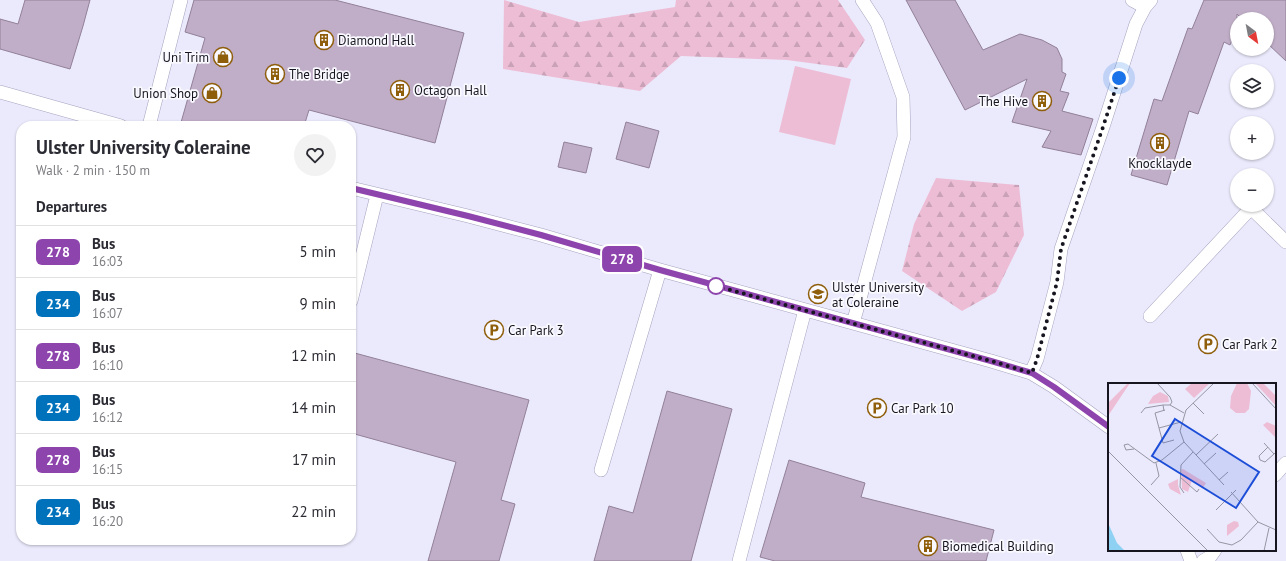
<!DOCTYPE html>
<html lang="en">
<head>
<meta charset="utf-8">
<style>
  body { margin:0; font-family:"PT Sans",sans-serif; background:#f2f2f3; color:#2b2b33; height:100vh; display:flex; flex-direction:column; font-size:15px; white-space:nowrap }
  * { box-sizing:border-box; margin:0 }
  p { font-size:13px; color:#7c7c81 }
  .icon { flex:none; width:22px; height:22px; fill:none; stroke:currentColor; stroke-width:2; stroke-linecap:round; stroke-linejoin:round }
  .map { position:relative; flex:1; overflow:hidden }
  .details { position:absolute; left:16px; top:121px; width:340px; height:424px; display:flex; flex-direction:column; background:#fff; border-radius:16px; box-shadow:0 1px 3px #0004 }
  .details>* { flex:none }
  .badge { padding:0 8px; border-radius:6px; font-size:14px; line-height:26px }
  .needle { width:26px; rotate:148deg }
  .tools { position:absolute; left:1230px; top:12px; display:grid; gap:8px }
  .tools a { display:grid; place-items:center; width:44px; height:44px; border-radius:50%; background:#fff; box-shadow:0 1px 3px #0004; font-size:20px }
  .you { position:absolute; width:20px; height:20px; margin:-10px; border:3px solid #fff; border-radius:50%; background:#1a73e8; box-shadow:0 0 0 6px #1a73e833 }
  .map>.badge { position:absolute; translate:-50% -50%; box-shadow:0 0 0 2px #fff }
  h2 { padding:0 20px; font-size:15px; line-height:36px }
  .round { display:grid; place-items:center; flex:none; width:42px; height:42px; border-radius:21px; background:#f2f2f3 }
  .overview { display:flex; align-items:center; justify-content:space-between; height:68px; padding:0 20px }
  h1 { font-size:19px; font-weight:600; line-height:30px }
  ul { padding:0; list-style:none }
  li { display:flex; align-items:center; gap:12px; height:52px; padding:0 20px; border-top:1px solid #e1e1e2 }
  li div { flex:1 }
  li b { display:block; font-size:15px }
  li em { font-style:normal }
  li .badge { min-width:44px; font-weight:700; text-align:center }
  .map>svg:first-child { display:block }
  .forest { fill:url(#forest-firs) }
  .pitch { fill:#edbdd6 }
  .building { fill:#c0adc7; stroke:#928098 }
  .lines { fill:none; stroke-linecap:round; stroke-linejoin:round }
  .lane-casing { stroke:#a5a3bf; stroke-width:14 }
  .lane { stroke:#fff; stroke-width:13 }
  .line-casing { stroke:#fff; stroke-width:9 }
  .line { stroke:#8e44ad; stroke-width:6 }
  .walk { stroke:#171620; stroke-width:4; stroke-dasharray:0 7.2 }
  .stop-dot { fill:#fff; stroke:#8e44ad; stroke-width:2 }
  .labels { text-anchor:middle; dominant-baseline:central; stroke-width:3.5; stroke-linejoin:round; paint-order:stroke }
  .poi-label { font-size:13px; fill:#171620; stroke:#f9f9ff; text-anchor:start }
  .inset-road { fill:none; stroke:#9695a4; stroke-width:1 }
  .view { fill:#1d4ed8; fill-opacity:0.15; stroke:#1d4ed8; stroke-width:2 }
  .inset-edge { fill:none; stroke:#171620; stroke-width:2 }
</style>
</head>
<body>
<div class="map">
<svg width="1286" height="561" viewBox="0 0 1286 561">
  <defs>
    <pattern id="forest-firs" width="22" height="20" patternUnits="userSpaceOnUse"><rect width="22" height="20" fill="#edbdd6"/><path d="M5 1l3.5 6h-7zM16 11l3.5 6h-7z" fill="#caa2b7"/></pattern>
  </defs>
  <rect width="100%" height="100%" fill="#ebeafc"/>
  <path class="forest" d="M504,0L579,22L675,7L676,0H838L865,40L847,68L787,60L681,56L640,91L503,69Z
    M936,178L1019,185L1024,235L996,292L962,311L902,271L914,224Z"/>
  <path class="pitch" d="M795,66L851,79L835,145L779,132Z"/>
  <path class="building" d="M25,0H90L83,26L70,69L0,49V19L18,24Z
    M194,0H335L464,33L435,143L309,110L304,126H180L205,38L185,32Z
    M906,0H955L983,50L1020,34L1042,40L1057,48L1062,59V72L1066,74L1060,91L1069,93L1062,111L1093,119L1081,155L1042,147L1051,131L1012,122L1027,79L965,110Z
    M1204,0H1286V61L1267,43V19H1242L1237,14V29L1230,45L1224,42L1198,114L1189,111L1167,185L1131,175L1154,99L1162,101L1188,28L1192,29Z
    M626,122L659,131L649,168L616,159Z
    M564,142L592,148L586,173L558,167Z
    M351,352L529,400L501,500L515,504L499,561H428L456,462L351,433Z
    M667,391L732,409L691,561H594L609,506L633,513Z
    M789,460L865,483L861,497L994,530L986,561H775L760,557Z"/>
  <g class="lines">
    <defs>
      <path id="lane" d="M1132,0L1145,7
        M0,92L121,126
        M149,126L181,0
        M351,188L468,216L541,235L660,270L991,361L1031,373L1054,387L1109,427
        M351,301L377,195
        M1150,316L1251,208L1286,242
        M853,323L861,295L904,137L903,97L877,23L862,0
        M1031,373L1037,359L1057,282L1061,249L1103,127L1136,24L1145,7L1151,0
        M601,470L660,270
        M1275,475L1286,463
        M1187,550L1191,561
        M739,561L805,310
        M1203,561L1210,557L1215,550"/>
    </defs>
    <use href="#lane" class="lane-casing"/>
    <use href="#lane" class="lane"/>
  </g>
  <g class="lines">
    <defs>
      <path id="line" d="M351,188L468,216L541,235L660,270L991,361L1032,373L1054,387L1109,427"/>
    </defs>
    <use href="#line" class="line-casing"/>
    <use href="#line" class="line"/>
    <path class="walk" d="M716,286L991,361L1032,373L1037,359L1057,282L1061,249L1103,127L1119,78"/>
  </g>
  <defs>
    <symbol id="building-ring" viewBox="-11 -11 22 22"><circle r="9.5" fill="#f9f9ff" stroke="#8f5e0a" stroke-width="1.5"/><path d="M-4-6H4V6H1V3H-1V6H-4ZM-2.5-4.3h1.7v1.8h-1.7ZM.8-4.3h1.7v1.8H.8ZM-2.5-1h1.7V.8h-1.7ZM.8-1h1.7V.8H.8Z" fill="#8f5e0a"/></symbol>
    <symbol id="shop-ring" viewBox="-11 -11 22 22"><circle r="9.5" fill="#f9f9ff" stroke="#8f5e0a" stroke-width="1.5"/><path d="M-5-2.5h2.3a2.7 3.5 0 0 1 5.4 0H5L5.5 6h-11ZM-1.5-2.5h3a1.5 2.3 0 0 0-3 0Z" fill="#8f5e0a"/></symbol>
    <symbol id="university-ring" viewBox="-11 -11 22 22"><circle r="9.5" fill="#f9f9ff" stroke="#8f5e0a" stroke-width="1.5"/><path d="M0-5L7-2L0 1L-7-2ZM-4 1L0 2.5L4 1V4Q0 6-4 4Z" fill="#8f5e0a"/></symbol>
    <symbol id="parking-ring" viewBox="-11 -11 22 22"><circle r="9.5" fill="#f9f9ff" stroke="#8f5e0a" stroke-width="1.5"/><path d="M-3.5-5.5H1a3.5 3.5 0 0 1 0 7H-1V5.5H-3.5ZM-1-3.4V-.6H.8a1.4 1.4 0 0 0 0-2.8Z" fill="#8f5e0a"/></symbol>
  </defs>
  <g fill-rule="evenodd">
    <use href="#building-ring" x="313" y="29" width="22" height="22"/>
    <use href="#shop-ring" x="212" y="46" width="22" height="22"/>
    <use href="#building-ring" x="264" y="63" width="22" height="22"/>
    <use href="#building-ring" x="389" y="79" width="22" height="22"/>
    <use href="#shop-ring" x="201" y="82" width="22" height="22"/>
    <use href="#building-ring" x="1031" y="90" width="22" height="22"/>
    <use href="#building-ring" x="1149" y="132" width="22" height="22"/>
    <use href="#university-ring" x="807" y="283" width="22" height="22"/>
    <use href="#parking-ring" x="483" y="319" width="22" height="22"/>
    <use href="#parking-ring" x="1197" y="333" width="22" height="22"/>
    <use href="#parking-ring" x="866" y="397" width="22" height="22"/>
    <use href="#building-ring" x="917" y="535" width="22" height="22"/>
  </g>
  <circle class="stop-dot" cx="716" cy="286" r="8"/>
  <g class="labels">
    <g class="poi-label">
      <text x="338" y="40">Diamond Hall</text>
      <text x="209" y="57" text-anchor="end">Uni Trim</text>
      <text x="289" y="74">The Bridge</text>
      <text x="414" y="90">Octagon Hall</text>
      <text x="198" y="93" text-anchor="end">Union Shop</text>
      <text x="1028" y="101" text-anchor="end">The Hive</text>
      <text x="1160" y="163" text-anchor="middle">Knocklayde</text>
      <text x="832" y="287">Ulster University<tspan x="832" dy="15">at Coleraine</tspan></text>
      <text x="508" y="330">Car Park 3</text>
      <text x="1222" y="344">Car Park 2</text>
      <text x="891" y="408">Car Park 10</text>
      <text x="942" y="546">Biomedical Building</text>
    </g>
  </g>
  <g transform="translate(1108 383)">
    <rect width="168" height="168" fill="#ebeafc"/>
    <path d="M20,0H22L0,33V20ZM129,0H139L143,8L141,26L137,30H128L122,25L123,13ZM147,0H155L168,13V23ZM52,9L60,13L61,19L40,21L45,13ZM159,39L168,43V55L155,42ZM75,86L98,100L95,105L84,97L80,109L74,106L73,87ZM70,96V102L73,112L62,106L60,101ZM126,138L130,139L131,143L119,153V142Z" fill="#edbdd6"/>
    <path d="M84,0H102L86,15L77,6Z" fill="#edbdd6"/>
    <path d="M0,140L9,160L17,168H0Z" fill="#8ed1f3"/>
    <path class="inset-road" d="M49,0L62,14L64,19L62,22L76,30M106,0L78,27L72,48L76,59L116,102M144,0L168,26M85,20L96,31M57,27L47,30L55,60L66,57M56,28L55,22H62M33,30L37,25L55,22M51,45L73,39M156,60L166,71L168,69M160,64L151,73L152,77L157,79L166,71M26,66L18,67L16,62L20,61L46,80L54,77L76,59M0,68L100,168M88,72L110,51M96,81L108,70M72,94L89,109L91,106M111,97L120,89M43,102L51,93L48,80M123,109L150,139L168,147M76,110L72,104L73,82L85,69M108,127L128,107M99,146L111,159L124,162L133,157L150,139M156,168L161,145"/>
    <path class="view" d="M67,36L151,89L128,125L44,73Z"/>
    <rect width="168" height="168" class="inset-edge"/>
  </g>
</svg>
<div class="tools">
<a><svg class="needle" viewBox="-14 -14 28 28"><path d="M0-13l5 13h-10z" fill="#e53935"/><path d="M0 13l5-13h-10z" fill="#7c7c81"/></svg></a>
<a><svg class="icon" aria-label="layers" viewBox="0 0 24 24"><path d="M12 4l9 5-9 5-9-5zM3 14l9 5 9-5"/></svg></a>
<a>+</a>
<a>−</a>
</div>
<div class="you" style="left:1119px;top:78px"></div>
<b class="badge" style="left:622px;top:259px;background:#8e44ad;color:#fff">278</b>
<section class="details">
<div class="overview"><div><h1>Ulster University Coleraine</h1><p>Walk · 2 min · 150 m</p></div><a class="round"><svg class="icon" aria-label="heart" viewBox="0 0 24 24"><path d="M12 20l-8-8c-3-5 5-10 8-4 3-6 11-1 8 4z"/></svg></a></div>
<h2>Departures</h2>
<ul>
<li><span class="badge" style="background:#8e44ad;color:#fff">278</span><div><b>Bus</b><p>16:03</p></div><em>5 min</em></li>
<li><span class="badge" style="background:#0072bc;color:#fff">234</span><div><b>Bus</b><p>16:07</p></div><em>9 min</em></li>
<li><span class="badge" style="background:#8e44ad;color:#fff">278</span><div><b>Bus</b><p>16:10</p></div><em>12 min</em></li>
<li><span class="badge" style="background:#0072bc;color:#fff">234</span><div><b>Bus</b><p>16:12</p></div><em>14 min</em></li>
<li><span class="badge" style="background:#8e44ad;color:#fff">278</span><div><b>Bus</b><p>16:15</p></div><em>17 min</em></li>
<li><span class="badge" style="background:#0072bc;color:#fff">234</span><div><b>Bus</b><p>16:20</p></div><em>22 min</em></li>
</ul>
</section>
</div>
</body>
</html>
